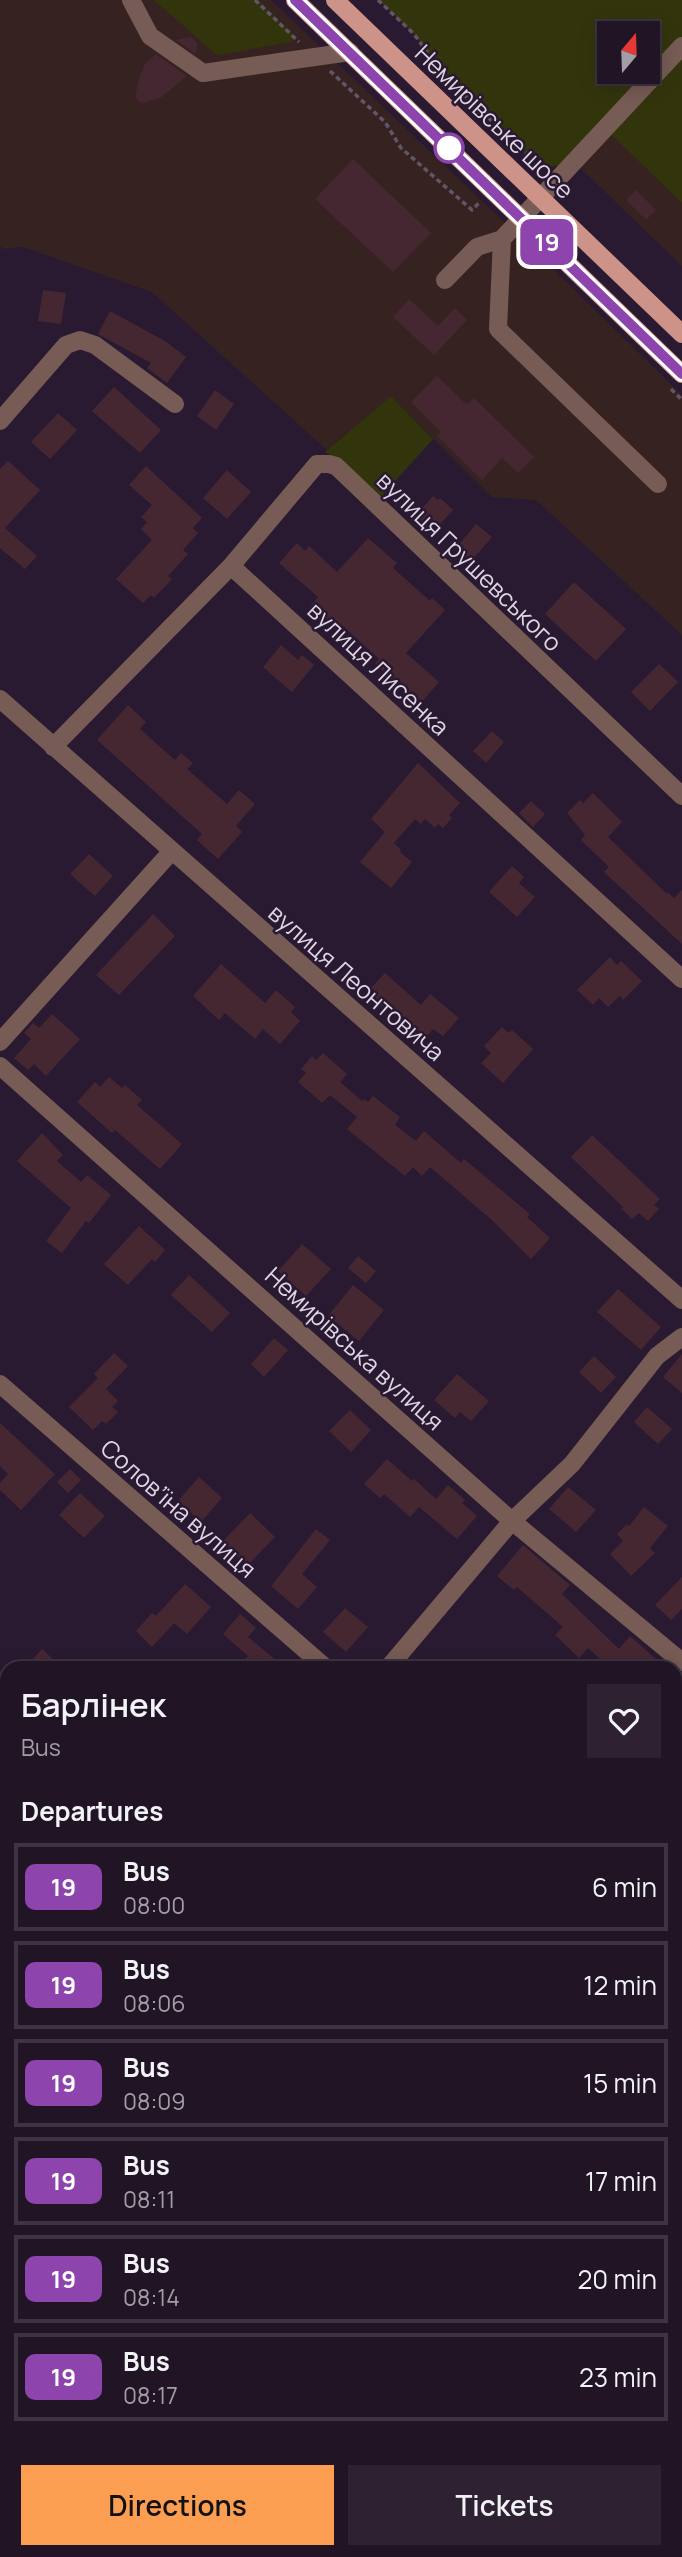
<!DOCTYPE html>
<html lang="en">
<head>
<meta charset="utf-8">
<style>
  body { margin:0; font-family:Manrope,sans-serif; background:#2d2132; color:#f1f3f6; height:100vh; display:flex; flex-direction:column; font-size:26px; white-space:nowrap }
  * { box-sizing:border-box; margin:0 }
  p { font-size:23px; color:#a29ea7 }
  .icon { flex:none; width:38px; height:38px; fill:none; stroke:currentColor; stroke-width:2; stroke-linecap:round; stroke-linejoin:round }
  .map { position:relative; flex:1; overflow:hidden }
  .panel { position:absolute; left:0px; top:1661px; width:682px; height:898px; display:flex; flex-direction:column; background:#201425; border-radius:21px 21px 0 0; box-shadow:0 4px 18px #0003,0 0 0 2px #3d3342 }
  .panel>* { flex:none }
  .badge { padding:0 14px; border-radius:10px; font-size:24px; line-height:46px }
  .needle { width:46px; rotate:19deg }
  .buttons { position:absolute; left:597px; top:21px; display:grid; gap:14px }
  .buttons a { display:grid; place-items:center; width:63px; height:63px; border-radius:0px; background:#201425; box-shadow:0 4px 18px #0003,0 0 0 2px #3d3342; font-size:35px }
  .map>.badge { position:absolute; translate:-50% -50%; box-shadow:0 0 0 4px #fff }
  h2 { padding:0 21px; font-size:26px; line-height:63px }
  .round { display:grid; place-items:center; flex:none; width:74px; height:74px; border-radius:0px; background:#2d2132 }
  .headline { display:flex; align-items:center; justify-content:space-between; height:119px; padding:0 21px }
  h1 { font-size:33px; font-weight:600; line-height:52px }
  .button { display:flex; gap:14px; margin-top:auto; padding:14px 21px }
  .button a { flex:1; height:80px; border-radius:0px; background:#fc9e52; color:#111; font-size:28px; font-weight:600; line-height:80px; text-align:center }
  .button a+a { background:#2d2132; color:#f1f3f6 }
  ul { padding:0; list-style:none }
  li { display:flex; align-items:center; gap:21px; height:88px; margin:0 14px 10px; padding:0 7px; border:4px solid #3d3342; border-radius:0px }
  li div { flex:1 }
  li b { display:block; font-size:26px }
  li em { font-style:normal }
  li .badge { min-width:77px; font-weight:700; text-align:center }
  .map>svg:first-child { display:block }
  .commercial { fill:#362321 }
  .green { fill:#32350c; fill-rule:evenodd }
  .water { fill:#045172 }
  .building { fill:#452732 }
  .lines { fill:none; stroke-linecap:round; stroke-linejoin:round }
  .path { stroke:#635569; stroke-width:3.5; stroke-dasharray:5 3.5; stroke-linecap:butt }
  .minor { stroke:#775b55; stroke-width:18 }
  .major { stroke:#cd9388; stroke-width:18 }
  .line-casing { stroke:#fff; stroke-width:16 }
  .line { stroke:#8e44ad; stroke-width:10 }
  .stop-dot { fill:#fff; stroke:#8e44ad; stroke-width:3.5 }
  .labels { text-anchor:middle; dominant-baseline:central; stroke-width:5; stroke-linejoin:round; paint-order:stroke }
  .street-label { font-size:24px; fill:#dfd5e4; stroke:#2a1a31 }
</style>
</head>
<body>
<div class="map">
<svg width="682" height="2557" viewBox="0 0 682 2557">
  <rect width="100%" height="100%" fill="#2a1a31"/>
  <path class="commercial" d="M0,0H271L525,242L682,395V635L536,500L492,497L391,396L327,450L152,292L23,247L4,249L0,246Z
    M605,129L682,203V266L574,162Z"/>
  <path class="green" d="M154,0H258L295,36L291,42L217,55Z
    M378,0H682V203L605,129L574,162L551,167L535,161L445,77L414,34ZM609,33H648V72H609Z
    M391,396L433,439L380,498L338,460L325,452Z
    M7,2466V2525L0,2523V2467Z
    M120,2552H193L197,2557H131Z
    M538,2552H600L602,2557H542Z"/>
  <path class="water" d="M0,2155L7,2159V2466L0,2467Z
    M193,2552H538L542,2557H197Z"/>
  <path class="building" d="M191,37L197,43L196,54L176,40Z
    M156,54L187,76L160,98L142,103L135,97L139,79L145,64Z
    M353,159L431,233L393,272L315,199Z
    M636,190L656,210L646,220L626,200Z
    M43,290L66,293L61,324L38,321Z
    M409,299L438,326L455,308L467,320L434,355L393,317Z
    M110,311L165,341L186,357L167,383L147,368L151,363L98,334Z
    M437,376L467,405L474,398L534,457L518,473L502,458L482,480L437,436L441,432L411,402Z
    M114,387L161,430L140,453L92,411Z
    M215,390L234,404L216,430L197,416Z
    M58,413L77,430L50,459L31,442Z
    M8,461L40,490L5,528L37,556L25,569L0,548V469Z
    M146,466L202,518L193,528L198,533L183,550L188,554L168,576L172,579L154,598L151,595L143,603L116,579L152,540L141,529L147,522L141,517L152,505L129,485Z
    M227,470L251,492L227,519L203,498Z
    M433,496L438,500L440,498L453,510L431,534L418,522L423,517L418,513Z
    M476,524L492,537L471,561L456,548Z
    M368,538L397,563L393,568L430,601L432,598L445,610L406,653L439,682L419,705L375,664L379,659L343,626L338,632L310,606L318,597L279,563L297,543L305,551L309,546L337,572Z
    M574,582L626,629L596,661L545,614Z
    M281,645L298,660L302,655L314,665L292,692L263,667Z
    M659,664L678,682L650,711L631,692Z
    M128,705L146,722L140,729L175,760L181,753L193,763L187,769L227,804L239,790L255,804L236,826L242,832L218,859L197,840L202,834L97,740Z
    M492,731L504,742L486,763L473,751Z
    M418,763L460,803L449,815L452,818L443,828L438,824L435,828L425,819L421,824L415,819L394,843L401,850L400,852L412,862L391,888L360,862L385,832L371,819Z
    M593,793L622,822L608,837L667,894L668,892L674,898L682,890V944L604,872L609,867L581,840L585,835L567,813L580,800L583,803Z
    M531,801L545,814L533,827L519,813Z
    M89,854L113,876L95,896L70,874Z
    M512,866L524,877L519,883L535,897L517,917L489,892Z
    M153,914L175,936L119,995L96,975Z
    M610,957L617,965L621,961L642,981L623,1000L620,996L608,1007L599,998L593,1005L577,990Z
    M221,964L265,1003L276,990L295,1007L291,1012L300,1021L280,1044L263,1029L255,1039L225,1013L219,1020L193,996Z
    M385,973L421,1005L430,994L459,1018L443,1036L433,1029L426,1037L388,1005L385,1009L374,999L378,994L371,988Z
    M52,1014L80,1039L46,1076L34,1064L28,1070L14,1058L31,1039L24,1033L33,1023L39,1028Z
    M502,1027L509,1033L512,1030L533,1049L503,1083L481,1063L491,1053L484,1046Z
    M323,1053L347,1074L340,1082L362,1101L364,1099L368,1102L373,1096L400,1117L395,1125L416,1141L424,1131L461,1163L464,1159L530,1214L527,1217L550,1238L531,1259L493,1221L430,1167L422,1176L413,1167L405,1176L347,1129L357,1117L330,1095L322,1103L298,1082L306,1073L301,1069L312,1056L316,1060Z
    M109,1077L122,1088L125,1085L142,1100L137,1105L182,1144L160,1169L115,1130L112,1133L77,1102L95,1082L100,1087Z
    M42,1133L63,1155L57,1161L81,1182L87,1175L111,1195L89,1223L86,1221L62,1253L46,1241L71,1208L17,1161Z
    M592,1135L660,1199L654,1205L659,1209L648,1221L639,1213L632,1219L621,1208L623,1207L571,1157Z
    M139,1226L165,1250L155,1262L152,1259L128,1285L104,1264Z
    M302,1244L331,1269L306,1296L278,1271Z
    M358,1256L376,1271L366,1283L348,1268Z
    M189,1275L230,1313L212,1332L171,1295Z
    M353,1285L384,1310L359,1341L328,1316Z
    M618,1289L661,1327L641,1350L597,1312Z
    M274,1338L288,1350L264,1377L251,1364Z
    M114,1353L128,1366L106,1389L118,1401L112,1407L118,1412L106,1424L102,1421L93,1430L69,1407L98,1378L94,1374Z
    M682,1354V1393L663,1377Z
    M594,1356L616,1377L601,1393L579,1372Z
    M457,1374L489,1401L471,1421L460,1412L455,1418L434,1400Z
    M647,1407L672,1429L658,1444L634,1422Z
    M350,1410L371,1430L351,1452L329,1431Z
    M0,1423L55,1474L21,1510L0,1490V1483L8,1474L0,1466Z
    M387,1459L412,1481L414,1479L436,1499L448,1485L465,1500L462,1503L477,1516L457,1539L419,1507L410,1517L384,1494L380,1498L364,1484Z
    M70,1469L81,1480L68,1493L57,1482Z
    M199,1477L222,1498L201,1522L178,1501Z
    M568,1487L596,1510L576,1532L549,1509Z
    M80,1493L105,1516L84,1538L59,1515Z
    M644,1507L668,1526L650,1548L655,1553L631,1576L610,1554L623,1541L617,1534L627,1524L629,1526Z
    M250,1513L275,1537L247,1566L222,1542Z
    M316,1529L330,1540L302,1574L317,1587L298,1609L271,1586Z
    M523,1545L570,1585L562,1594L619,1649L630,1636L666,1668H610L588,1648L579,1658L555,1635L563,1627L517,1587L514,1590L497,1576Z
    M682,1577V1609L671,1620L655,1605Z
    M185,1584L211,1607L187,1634L174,1623L152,1647L136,1631L152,1613L156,1616Z
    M345,1608L368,1627L346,1652L323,1632Z
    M240,1614L256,1628L248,1637L285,1668H238L248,1656L223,1634Z
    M42,1649L63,1668H25Z"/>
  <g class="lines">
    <path class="path" d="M255,0L299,42
      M378,0L414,34L445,77L528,155L524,158
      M330,71L385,122L401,148L472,210L479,203
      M671,389L682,400
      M0,2112L7,2101
      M0,2139L7,2142
      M0,2505L7,2506
      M107,2552L116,2557
      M559,2552L561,2557
      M570,2552L584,2557
      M590,2557L595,2552"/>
    <path class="minor" d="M131,0L150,36L203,73L350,52
      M502,239L498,329L658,484
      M445,280L477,247L502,239L682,46
      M0,421L66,345L80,340L95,345L175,404
      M231,566L317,464H329L336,466L682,796
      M0,699L682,1300
      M53,747L231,566L682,979
      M0,1042L171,852
      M0,1066L512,1521L682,1662
      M0,1384L326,1668
      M388,1668L512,1521L572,1464L657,1356L682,1337
      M0,1713L7,1719
      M676,1969L682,1974
      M0,2042L7,2048
      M676,2301L682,2307
      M676,2460L682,2452"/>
    <path class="major" d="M295,0L682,374
      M335,0L682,334"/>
  </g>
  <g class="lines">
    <defs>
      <path id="line" d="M295,0L682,374"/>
    </defs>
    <use href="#line" class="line-casing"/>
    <use href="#line" class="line"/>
  </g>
  <circle class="stop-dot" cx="449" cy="148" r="14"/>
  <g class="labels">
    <g class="street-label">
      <text transform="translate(495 121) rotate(44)">Немирівське шосе</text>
      <text transform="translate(470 561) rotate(44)">вулиця Грушевського</text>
      <text transform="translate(379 668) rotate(43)">вулиця Лисенка</text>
      <text transform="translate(357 982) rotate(41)">вулиця Леонтовича</text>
      <text transform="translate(355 1348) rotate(42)">Немирівська вулиця</text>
      <text transform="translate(179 1508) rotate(41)">Соловʼїна вулиця</text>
    </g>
  </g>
</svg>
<div class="buttons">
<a><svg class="needle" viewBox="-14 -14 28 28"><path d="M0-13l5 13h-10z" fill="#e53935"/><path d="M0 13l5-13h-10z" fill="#a29ea7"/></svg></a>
</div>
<b class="badge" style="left:547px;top:242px;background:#8e44ad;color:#fff">19</b>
<section class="panel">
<div class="headline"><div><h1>Барлінек</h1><p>Bus</p></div><a class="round"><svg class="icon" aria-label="heart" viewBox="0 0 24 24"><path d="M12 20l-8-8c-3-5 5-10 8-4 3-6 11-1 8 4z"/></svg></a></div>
<h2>Departures</h2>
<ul>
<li><span class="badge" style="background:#8e44ad;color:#fff">19</span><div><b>Bus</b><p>08:00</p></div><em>6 min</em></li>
<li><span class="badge" style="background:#8e44ad;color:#fff">19</span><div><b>Bus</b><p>08:06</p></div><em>12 min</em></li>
<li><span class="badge" style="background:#8e44ad;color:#fff">19</span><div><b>Bus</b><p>08:09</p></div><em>15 min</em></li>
<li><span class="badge" style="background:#8e44ad;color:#fff">19</span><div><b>Bus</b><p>08:11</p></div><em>17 min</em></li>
<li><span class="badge" style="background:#8e44ad;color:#fff">19</span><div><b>Bus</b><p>08:14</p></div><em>20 min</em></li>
<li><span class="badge" style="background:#8e44ad;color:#fff">19</span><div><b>Bus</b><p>08:17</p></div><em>23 min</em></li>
</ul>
<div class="button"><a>Directions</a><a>Tickets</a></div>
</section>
</div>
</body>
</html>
